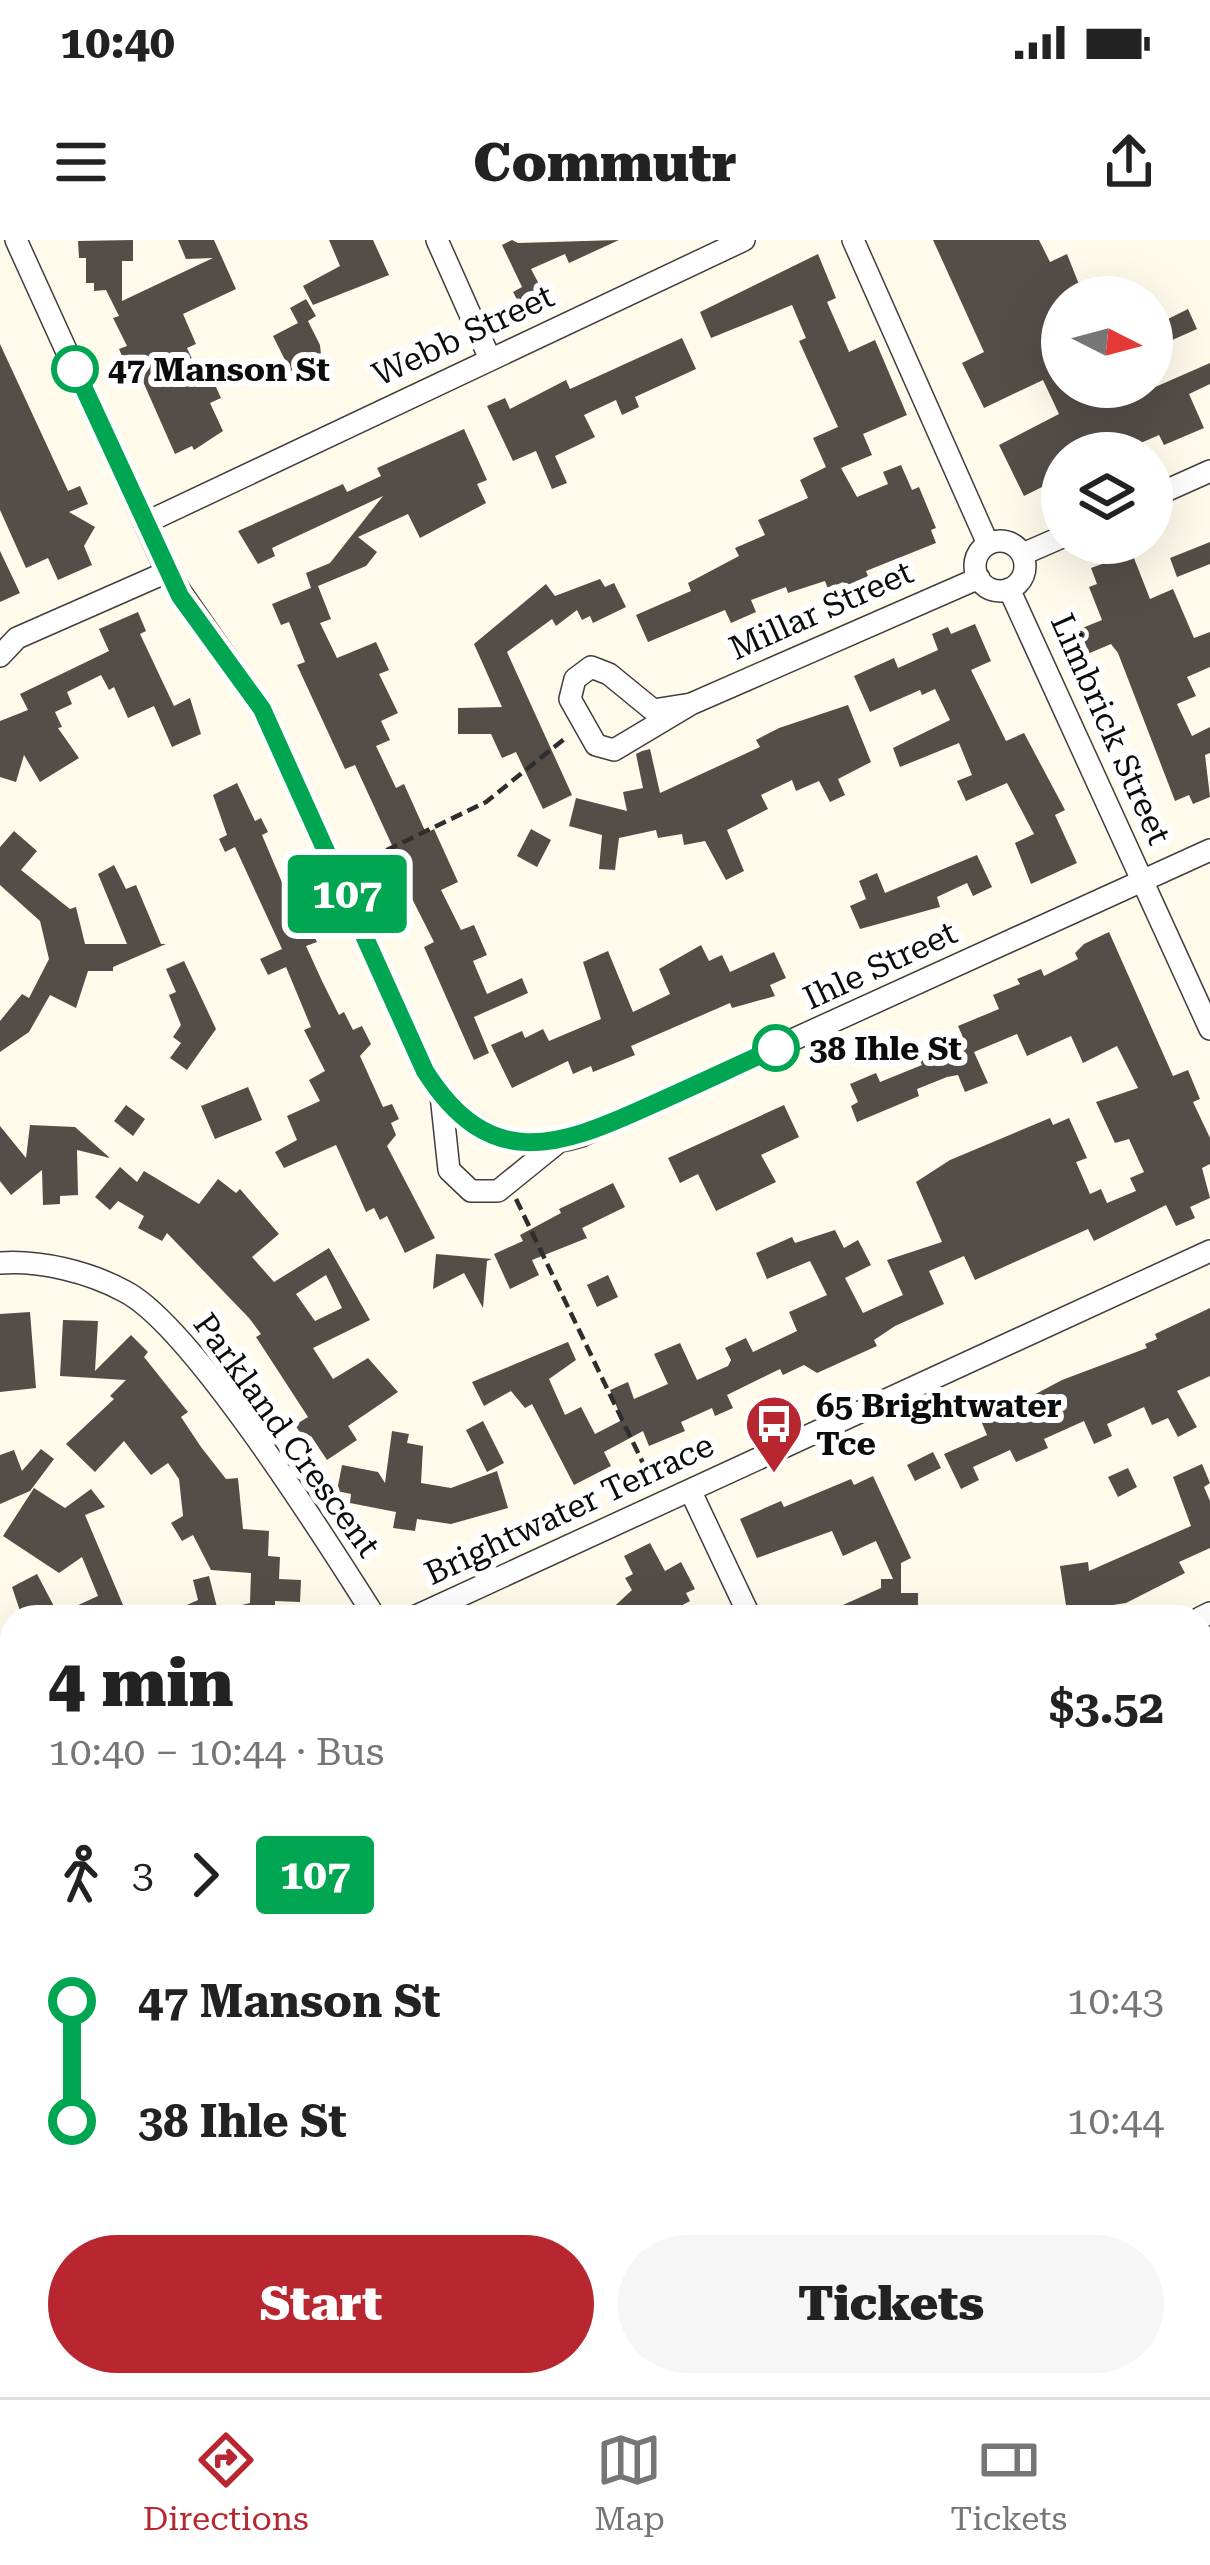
<!DOCTYPE html>
<html lang="en">
<head>
<meta charset="utf-8">
<style>
  body { margin:0; font-family:"Roboto Serif",serif; background:#f6f6f6; color:#222; height:100vh; display:flex; flex-direction:column; font-size:45px; white-space:nowrap }
  * { box-sizing:border-box; margin:0 }
  p { font-size:39px; color:#767676 }
  .icon { flex:none; width:66px; height:66px; fill:none; stroke:currentColor; stroke-width:2; stroke-linecap:round; stroke-linejoin:round }
  .map { position:relative; flex:1; overflow:hidden }
  .side { position:absolute; left:0px; top:1365px; width:1212px; height:792px; display:flex; flex-direction:column; background:#fff; border-radius:36px 36px 0 0; box-shadow:0 12px 48px #0002 }
  .side>* { flex:none }
  .badge { padding:0 24px; border-radius:9px; font-size:42px; line-height:78px }
  .needle { width:78px; rotate:96deg }
  .fabs { position:absolute; left:1041px; top:36px; display:grid; gap:24px }
  .fabs a { display:grid; place-items:center; width:132px; height:132px; border-radius:50%; background:#fff; box-shadow:0 12px 48px #0002; font-size:60px }
  .map>.badge { position:absolute; translate:-50% -50%; box-shadow:0 0 0 6px #fff }
  .legs { display:flex; align-items:center; gap:18px; height:132px; padding:0 48px; font-size:39px }
  .legs p { margin-inline-start:auto }
  .headline { display:flex; align-items:center; justify-content:space-between; height:204px; padding:0 48px }
  h1 { font-size:66px; font-weight:800; line-height:90px }
  .cta { display:flex; gap:24px; margin-top:auto; padding:24px 48px }
  .cta a { flex:1; height:138px; border-radius:72px; background:#b82730; color:#fff; font-size:48px; font-weight:800; line-height:138px; text-align:center }
  .cta a+a { background:#f6f6f6; color:#222 }
  ul { padding:0 48px; list-style:none }
  li { display:flex; align-items:center; gap:42px; height:120px; font-size:45px }
  li i { display:grid; place-items:center; width:18px; height:100%; margin:0 15px; background:currentColor }
  li i::after { content:''; width:30px; height:30px; margin:-15px; border:9px solid; border-radius:50%; background:#fff }
  li p { margin-inline-start:auto }
  li:first-child i { background:linear-gradient(#0000 50%,currentColor 0) }
  li:last-child i { background:linear-gradient(currentColor 50%,#0000 0) }
  .status { display:flex; justify-content:space-between; align-items:center; height:84px; padding:0 60px; background:#fff; direction:ltr }
  .status svg { height:33px; fill:currentColor }
  header { display:flex; justify-content:space-between; align-items:center; height:156px; padding:0 48px; background:#fff; font-size:54px; font-weight:800 }
  .dock { display:flex; justify-content:space-around; align-items:center; height:168px; border-top:3px solid #e0e0e0; background:#fff; font-size:33px; color:#767676 }
  .dock a { display:grid; justify-items:center; gap:6px }
  .dock .on { color:#b82730 }
  .map>svg:first-child { display:block }
  .building { fill:#544d48; fill-rule:evenodd }
  .lines { fill:none; stroke-linecap:round; stroke-linejoin:round }
  .minor-casing { stroke:#3f3f3f; stroke-width:24 }
  .path { stroke:#2e2e2e; stroke-width:4.5; stroke-dasharray:12 6; stroke-linecap:butt }
  .minor { stroke:#fff; stroke-width:21 }
  .line-1-casing { stroke:#fff; stroke-width:27 }
  .line-1 { stroke:#00a651; stroke-width:18 }
  .stop-1-dot { fill:#fff; stroke:#00a651; stroke-width:6 }
  .labels { text-anchor:middle; dominant-baseline:central; stroke-width:12; stroke-linejoin:round; paint-order:stroke }
  .street-label { font-size:33px; fill:#0c0c0c; stroke:#fff }
  .stop-label { font-size:33px; font-weight:bold; fill:#0c0c0c; stroke:#fff; text-anchor:start }
  .poi-label { font-size:33px; font-weight:bold; fill:#0c0c0c; stroke:#fff; text-anchor:start }
</style>
</head>
<body>
<div class="status"><b>10:40</b><svg viewBox="0 0 49 12"><path d="M0 12V9h3v3zM5 12V6h3v6zM10 12V3h3v9zM15 12V0h3v12zM26 1h20v11H26zM47 4h2v5h-2z"/></svg></div>
<header><svg class="icon" aria-label="menu" viewBox="0 0 24 24"><path d="M4 6h16M4 12h16M4 18h16"/></svg>Commutr<svg class="icon" aria-label="share" viewBox="0 0 24 24"><path d="M12 15V3M7 8l5-5 5 5M5 13v7h14v-7"/></svg></header>
<div class="map">
<svg width="1210" height="2157" viewBox="0 0 1210 2157">
  <rect width="100%" height="100%" fill="#fffaea"/>
  <path class="building" d="M133,0V21H122V61L213,18L186,19L178,0H214L236,49L183,74L196,104L187,108L201,139L210,134L221,158L210,163L223,191L194,210L192,206L175,214L137,128L129,132L119,109L127,106L113,78L119,76L106,50L94,51V43H86V18H79L78,1Z
    M329,0H373L389,35L313,65L303,46L340,26Z
    M512,0L518,3L619,0L569,23L565,14L531,29L546,57L522,69L513,52L522,47L502,5Z
    M933,0H1039L1050,22L1067,14L1084,57H1062V147L1153,148L1210,123V144L1189,154L1204,188L1164,205L1159,195L1118,213H1062V237L1024,256L999,205L1059,174L1043,140L984,168L962,123L984,112Z
    M818,14L836,58L827,62L849,112L875,100L907,175L863,194L872,215L841,228L857,257L888,244L883,232L901,225L912,250L919,247L936,288L931,290L936,303L866,331L868,336L845,346L843,342L828,349L825,341L788,353L786,347L751,360L756,372L731,383L725,370L648,402L636,375L691,351L688,343L739,316L735,308L765,295L758,280L808,258L800,240L826,227L813,198L838,187L799,101L806,98L792,65L711,98L700,72Z
    M306,59L316,76L308,81L320,105L321,115L313,119L319,133L297,144L273,96L298,83L290,68Z
    M1188,69L1197,89L1152,109V87Z
    M682,98L696,129L635,157L639,167L622,175L616,160L584,175L595,197L555,216L567,243L552,249L536,211L513,221L487,166L505,158L510,169L566,140L570,149Z
    M0,104L68,251L80,246L88,264L69,272L95,287L84,306L92,325L58,340L48,318L26,328L0,270Z
    M464,189L487,240L477,244L486,263L420,298L408,274L358,297L377,312L366,326L318,346L331,379L320,383L337,418L376,402L389,430L379,434L398,473L381,481L390,500L376,506L396,548L404,544L426,593L434,589L458,642L441,650L461,690L474,685L487,715L473,721L487,754L522,738L528,753L474,777L489,813L474,820L424,707L434,702L398,631L389,635L382,620L396,614L355,525L345,529L297,425L305,422L289,382L281,385L272,364L311,348L306,333L330,323L383,256L272,308L275,316L258,324L238,291L343,244L347,252L381,236L377,228Z
    M1210,302V324L1177,337L1170,318Z
    M0,311L20,353L0,362Z
    M1132,313L1150,359L1173,349L1194,398L1210,392V427L1187,437L1196,456L1177,464L1192,496L1210,487V513L1205,515L1210,557L1193,564L1189,555L1175,561L1118,413L1111,404L1085,415L1075,391L1102,380L1089,347L1097,344L1091,328Z
    M600,339L605,347L614,343L626,367L593,383L590,376L582,380L577,370L556,386L552,379L507,412L572,555L543,569L516,512L502,518L491,494H458V468L502,467L474,404L546,344L555,356Z
    M138,372L146,391L140,394L174,466L190,458L201,494L172,507L154,466L128,478L114,447L109,450L101,435L67,452L72,464L55,472L62,487L58,488L79,518L40,542L24,515L16,542L0,537V481L28,470L20,454L109,411L99,389Z
    M975,384L991,421L971,430L1006,501L1024,493L1065,570L1055,575L1077,623L1031,644L1015,603L1034,594L1007,543L966,561L957,541L972,535L959,503L900,527L893,508L950,480L935,449L922,455L920,450L870,472L854,436L894,418L898,428L938,410L932,394L948,387L951,394Z
    M848,465L871,522L838,539L845,555L830,562L819,541L796,551L792,540L761,555L768,569L727,590L744,631L726,640L705,601L684,605L682,594L658,598L656,590L619,598L615,630L599,629L602,595L569,586L576,558L627,571L623,552L643,548L636,514L642,511L650,509L660,553L760,507L756,500L779,488Z
    M237,543L255,581L261,578L268,592L262,595L289,659L295,656L317,702L306,706L322,741L339,775L344,772L353,790L362,786L371,804L360,816L383,867L392,864L399,879L391,883L396,895L387,906L435,998L405,1013L387,976L380,980L374,968L366,972L336,905L284,928L275,912L297,900L287,876L320,861L309,840L325,831L304,790L311,787L286,727L268,735L260,719L282,709L235,607L225,612L219,599L227,595L213,555Z
    M531,589L551,600L537,627L517,616Z
    M14,591L37,611L21,630L70,669L76,667L85,704H127L98,634L114,625L126,649L136,645L161,704H166L113,727V731H88L76,768L50,755L29,792L0,812V781L22,754L29,758L49,719L40,681L0,645V607Z
    M977,615L992,647L973,656L967,643L937,657L940,667L860,689L850,666L866,659L859,641L877,633L885,653Z
    M1109,692L1173,836L1188,830L1200,859L1193,862L1210,898V924L1202,928L1210,958L1190,967L1195,978L1176,986L1166,965L1094,1001L1088,989L975,1040L964,1016L929,1031L944,1064L895,1086L874,1100L877,1106L817,1133L804,1125L783,1135L780,1129L727,1155L733,1168L715,1176L712,1168L681,1182L685,1191L649,1206L643,1191L604,1212L611,1226L574,1245L532,1164L525,1168L511,1151L484,1166L472,1142L568,1102L576,1120L549,1139L565,1175L581,1167L595,1194L622,1180L610,1150L628,1142L634,1159L668,1144L654,1114L680,1103L697,1140L728,1126L731,1120L725,1108L746,1098L753,1112L797,1091L789,1072L827,1055L810,1021L767,1039L756,1013L792,997L795,1003L835,990L844,1008L858,1000L871,1025L845,1038L863,1073L903,1055L887,1020L942,1002L916,942L950,920L1050,878L1053,885L1069,878L1087,918L1076,922L1090,954L1101,949L1107,963L1136,951L1130,938L1144,932L1129,899L1115,903L1096,862L1138,848L1117,806L1083,823L1071,796L1027,816L1017,794L974,812L988,843L965,852L958,835L947,837L917,849L919,856L857,882L851,866L858,862L850,844L876,833L880,842L922,825L917,814L962,795L958,786L999,769L993,755L1020,744L1017,739L1041,729L1044,736L1078,719L1075,713L1084,704Z
    M701,705L709,721L722,715L730,732L774,712L786,738L770,745L775,756L732,768L730,763L631,806L635,815L593,832L591,826L573,834L568,821L512,848L491,805L522,791L525,798L543,789L549,801L601,779L583,722L608,711L633,772L670,754L659,729Z
    M184,721L216,789L187,830L170,818L181,803L173,797L181,785L169,755L176,752L166,729Z
    M248,847L262,880L215,899L201,866Z
    M126,865L145,879L133,896L114,881Z
    M784,865L799,897L761,915L776,942L716,971L698,934L680,943L668,918Z
    M30,885L75,887L110,918L77,910L78,955L60,956V964L43,965L42,930L11,955L0,941V886L26,918Z
    M120,927L137,942L144,931L199,964L218,939L236,953L240,949L279,994L252,1017L274,1042L329,1008L370,1080L313,1108L333,1139L368,1118L398,1152L348,1186L357,1200L327,1220L311,1196L305,1200L295,1185L308,1177L256,1097L261,1094L249,1078L167,993L162,1001L138,988L144,976L118,961L110,970L95,957ZM326,1035L342,1068L315,1081L296,1054Z
    M613,943L625,967L582,988L587,998L532,1020L539,1035L510,1049L494,1014L523,1001L520,995L561,973L559,969Z
    M436,1014L492,1019L487,1021L483,1068L464,1033L433,1049Z
    M608,1035L618,1057L597,1067L587,1045Z
    M1210,1068V1136L1177,1151L1197,1187L1178,1197L1168,1178L1152,1185L1144,1167L1107,1184L1112,1196L1094,1204L1084,1181L1044,1199L1048,1208L1016,1222L1010,1210L973,1227L979,1240L961,1249L944,1214L987,1195L979,1176L995,1168L998,1174L1062,1140L1147,1108L1145,1104L1157,1099L1155,1094Z
    M30,1072L36,1148L0,1152V1074Z
    M63,1080L98,1081L95,1131L131,1095L148,1112L144,1117L188,1172L181,1177L201,1207L226,1239L238,1238L243,1289L269,1291L268,1316L280,1317L279,1339L301,1340L300,1362L275,1361V1377H160L198,1360L193,1340L209,1336L218,1371L250,1363L251,1333L211,1330L193,1295L182,1301L171,1283L183,1276L179,1239L168,1223L151,1235L124,1201L95,1232L66,1204L114,1159L110,1156L126,1140L60,1136Z
    M483,1181L504,1223L487,1232L466,1190Z
    M392,1191L409,1194L407,1203L423,1206L421,1243L451,1248L497,1231L508,1268L451,1284L417,1279L415,1291L393,1288L396,1272L350,1263L351,1254L337,1251L342,1225L378,1232L385,1243Z
    M41,1209L54,1219L30,1251L0,1264V1215L14,1210L22,1231Z
    M933,1212L941,1228L915,1241L907,1225Z
    M1202,1224L1210,1243L1204,1247L1210,1261V1308L1179,1322L1185,1333L1126,1363L1067,1372L1060,1326L1088,1322L1089,1331L1191,1286L1173,1237Z
    M1128,1228L1137,1247L1118,1257L1108,1237Z
    M873,1236L911,1318L901,1323V1353H918V1377H816L881,1348V1339H893L876,1301L843,1316L832,1291L757,1318L740,1279L781,1261L784,1267L851,1239L854,1245Z
    M34,1248L65,1268L91,1249L105,1267L85,1275L126,1372L52,1377L98,1356L82,1317L59,1333L3,1296Z
    M650,1303L665,1331L681,1322L695,1349L686,1353L690,1361L660,1377H603L632,1350L625,1338L633,1334L624,1316Z
    M37,1334L57,1372L22,1377L12,1347Z"/>
  <g class="lines">
    <defs>
      <path id="minor" d="M16,0L167,332L262,469L425,831C462,889 514,917 581,896L1210,610
        M437,0L490,119
        M853,0L988,304
        M1152,257L1210,231
        M145,283L744,0
        M975 326a25 25 0 1 1 50 0a25 25 0 1 1-50 0Z
        M1023,314L1062,297
        M1009,349L1210,789
        M0,416L17,398L167,332
        M691,464L614,510L596,505L570,459L575,439L591,427L609,434L653,470L691,464L979,338
        M441,855L449,930L471,951H498L556,904
        M0,1023C40,1020 89,1032 124,1051C191,1084 330,1306 375,1377
        M690,1250L750,1377
        M414,1377L1210,1011
        M1200,1378L1210,1373
        M0,1480L12,1506
        M0,1567L12,1561
        M0,1628L12,1655
        M1200,1723L1210,1744
        M125,2145L128,2157"/>
    </defs>
    <use href="#minor" class="minor-casing"/>
    <path class="path" d="M354,626L486,562L568,496
      M516,959L654,1246
      M451,2145L454,2157"/>
    <use href="#minor" class="minor"/>
  </g>
  <g class="lines">
    <defs>
      <path id="line-1" d="M75,129L180,356L262,469L425,831C489,932 557,908 649,866C692,847 734,827 776,808"/>
    </defs>
    <use href="#line-1" class="line-1-casing"/>
    <use href="#line-1" class="line-1"/>
  </g>
  <defs>
    <symbol id="bus-pin" viewBox="-11 -11 22 30"><path d="M0 17L-7.5 6A9.5 9.5 0 1 1 7.5 6Z" fill="#b82730" stroke="#fff"/><path d="M-5-6H5V4H4V6H2V4H-2V6H-4V4H-5ZM-3.5-4V0h7V-4ZM-3.5 1.2v1.5H-2V1.2ZM2 1.2v1.5H3.5V1.2Z" fill="#fff"/></symbol>
  </defs>
  <g fill-rule="evenodd">
    <use href="#bus-pin" x="741" y="1151" width="66" height="90"/>
  </g>
  <g class="stop-1-dot">
    <circle cx="75" cy="129" r="21"/>
    <circle cx="776" cy="808" r="21"/>
  </g>
  <g class="labels">
    <g class="street-label">
      <text transform="translate(463 95) rotate(-25)">Webb Street</text>
      <text transform="translate(821 370) rotate(-24)">Millar Street</text>
      <text transform="translate(1111 489) rotate(66)">Limbrick Street</text>
      <text transform="translate(880 725) rotate(-25)">Ihle Street</text>
      <text transform="translate(287 1195) rotate(54)">Parkland Crescent</text>
      <text transform="translate(569 1269) rotate(-25)">Brightwater Terrace</text>
    </g>
    <g class="stop-label">
      <text x="108" y="129">47 Manson St</text>
      <text x="809" y="808">38 Ihle St</text>
    </g>
    <g class="poi-label">
      <text x="816" y="1165">65 Brightwater<tspan x="816" dy="38">Tce</tspan></text>
    </g>
  </g>
</svg>
<div class="fabs">
<a><svg class="needle" viewBox="-14 -14 28 28"><path d="M0-13l5 13h-10z" fill="#e53935"/><path d="M0 13l5-13h-10z" fill="#767676"/></svg></a>
<a><svg class="icon" aria-label="layers" viewBox="0 0 24 24"><path d="M12 4l9 5-9 5-9-5zM3 14l9 5 9-5"/></svg></a>
</div>
<b class="badge" style="left:347px;top:654px;background:#00a651;color:#fff">107</b>
<section class="side">
<div class="headline"><div><h1>4 min</h1><p>10:40 – 10:44 · Bus</p></div><b>$3.52</b></div>
<div class="legs"><svg class="icon" aria-label="walk" viewBox="0 0 24 24"><circle cx="13" cy="4" r="2"/><path d="M13 8l-2 6 4 7M11 14l-3 7M7 12l3-4h3l4 4"/></svg>3<svg class="icon" aria-label="forward" viewBox="0 0 24 24"><path d="M9 5l7 7-7 7"/></svg><b class="badge" style="background:#00a651;color:#fff">107</b></div>
<ul>
<li><i style="color:#00a651"></i><b>47 Manson St</b><p>10:43</p></li>
<li><i style="color:#00a651"></i><b>38 Ihle St</b><p>10:44</p></li>
</ul>
<div class="cta"><a>Start</a><a>Tickets</a></div>
</section>
</div>
<nav class="dock">
<a class="on"><svg class="icon" aria-label="directions" viewBox="0 0 24 24"><path d="M12 3l9 9-9 9-9-9zM9 14v-3h6M13 9l2 2-2 2"/></svg>Directions</a>
<a><svg class="icon" aria-label="map" viewBox="0 0 24 24"><path d="M3 6l6-2 6 2 6-2v14l-6 2-6-2-6 2zM9 4v14M15 6v14"/></svg>Map</a>
<a><svg class="icon" aria-label="tickets" viewBox="0 0 24 24"><path d="M3 7h18v10H3zM15 7v10"/></svg>Tickets</a>
</nav>
</body>
</html>
